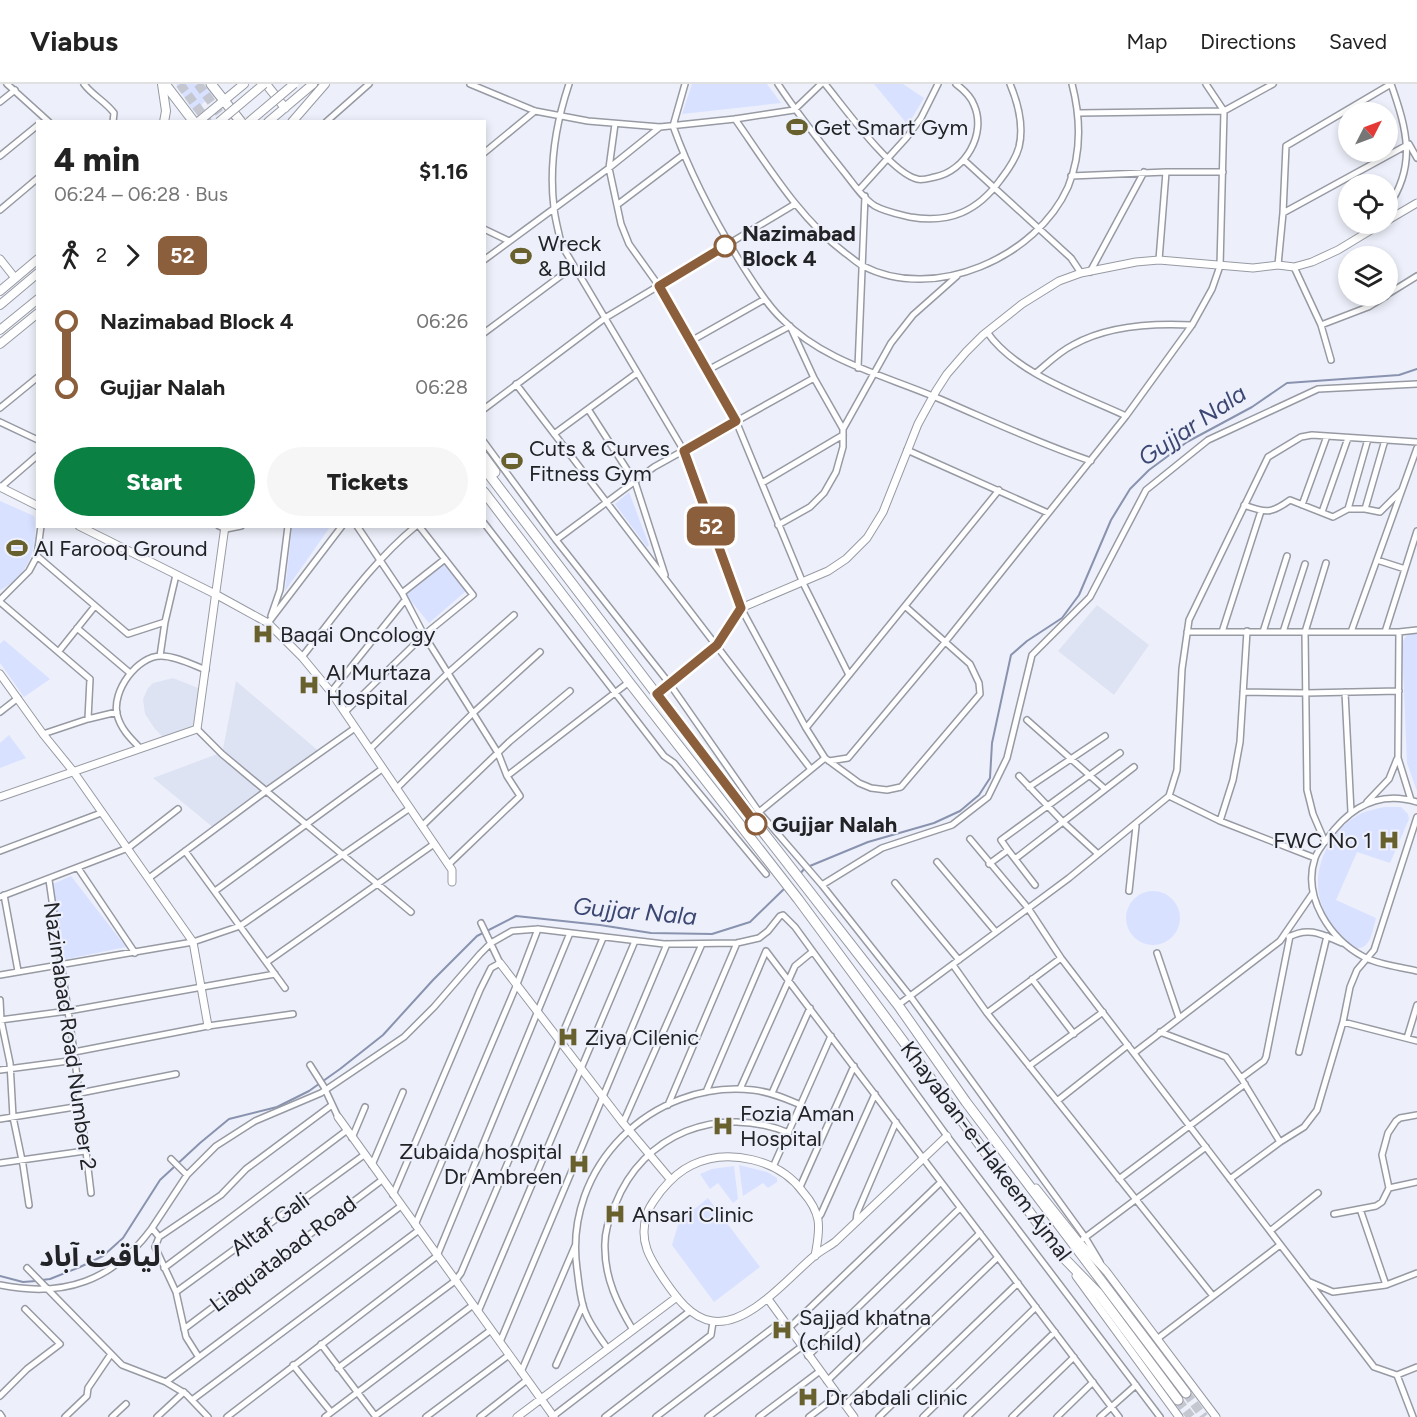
<!DOCTYPE html>
<html lang="en">
<head>
<meta charset="utf-8">
<style>
  body { margin:0; font-family:Figtree,"Noto Sans Arabic",sans-serif; background:#f6f6f6; color:#222; height:100vh; display:flex; flex-direction:column; font-size:22px; white-space:nowrap }
  * { box-sizing:border-box; margin:0 }
  p { font-size:20px; color:#767676 }
  .icon { flex:none; width:33px; height:33px; fill:none; stroke:currentColor; stroke-width:2; stroke-linecap:round; stroke-linejoin:round }
  .map { position:relative; flex:1; overflow:hidden }
  .drawer { position:absolute; left:36px; top:36px; width:450px; height:408px; display:flex; flex-direction:column; background:#fff; border-radius:0px; box-shadow:0 3px 9px #0003 }
  .drawer>* { flex:none }
  .badge { padding:0 12px; border-radius:9px; font-size:21px; line-height:39px }
  .needle { width:39px; rotate:48deg }
  .tools { position:absolute; left:1338px; top:18px; display:grid; gap:12px }
  .tools a { display:grid; place-items:center; width:60px; height:60px; border-radius:50%; background:#fff; box-shadow:0 3px 9px #0003; font-size:30px }
  .map>.badge { position:absolute; translate:-50% -50%; box-shadow:0 0 0 3px #fff }
  .legs { display:flex; align-items:center; gap:9px; height:66px; padding:0 18px; font-size:20px }
  .legs p { margin-inline-start:auto }
  .summary { display:flex; align-items:center; justify-content:space-between; height:102px; padding:0 18px }
  h1 { font-size:33px; font-weight:800; line-height:45px }
  .primary-button { display:flex; gap:12px; margin-top:auto; padding:12px 18px }
  .primary-button a { flex:1; height:69px; border-radius:36px; background:#0b8043; color:#fff; font-size:24px; font-weight:800; line-height:69px; text-align:center }
  .primary-button a+a { background:#f6f6f6; color:#222 }
  ul { padding:0 18px; list-style:none }
  li { display:flex; align-items:center; gap:21px; height:66px; font-size:22px }
  li i { display:grid; place-items:center; width:9px; height:100%; margin:0 8px; background:currentColor }
  li i::after { content:''; width:15px; height:15px; margin:-8px; border:4px solid; border-radius:50%; background:#fff }
  li p { margin-inline-start:auto }
  li:first-child i { background:linear-gradient(#0000 50%,currentColor 0) }
  li:last-child i { background:linear-gradient(currentColor 50%,#0000 0) }
  header { display:flex; align-items:center; gap:36px; box-sizing:border-box; height:84px; padding:0 30px; background:#fff; border-bottom:2px solid #e0e0e0 }
  header strong { font-size:28px }
  nav { display:flex; gap:33px; margin-inline-start:auto; font-size:21px }
  .map>svg:first-child { display:block }
  .built { fill:#dee3f4 }
  .green { fill:#d8e1ff }
  .lines { fill:none; stroke-linecap:round; stroke-linejoin:round }
  .stream { stroke:#8993af; stroke-width:2 }
  .trunk-tunnel { stroke:#c4c7d0; stroke-width:9; stroke-dasharray:9 4.5; stroke-linecap:butt }
  .minor-casing { stroke:#979aa3; stroke-width:8 }
  .tertiary-casing { stroke:#979aa3; stroke-width:9 }
  .primary-casing { stroke:#979aa3; stroke-width:10 }
  .trunk-casing { stroke:#979aa3; stroke-width:11 }
  .minor { stroke:#fff; stroke-width:5 }
  .tertiary { stroke:#fff; stroke-width:7 }
  .primary { stroke:#fff; stroke-width:8 }
  .trunk { stroke:#fff; stroke-width:9 }
  .primary-bridge-casing { stroke:#979aa3; stroke-width:10; stroke-linecap:butt }
  .primary-bridge { stroke:#fff; stroke-width:8 }
  .line-1-casing { stroke:#fff; stroke-width:14 }
  .line-1 { stroke:#8b5e3c; stroke-width:9 }
  .stop-1-dot { fill:#fff; stroke:#8b5e3c; stroke-width:3 }
  .labels { text-anchor:middle; dominant-baseline:central; stroke-width:4.5; stroke-linejoin:round; paint-order:stroke }
  .poi-label { font-size:22px; fill:#222326; stroke:#edf0fa; text-anchor:start }
  .stop-label { font-size:22px; font-weight:bold; fill:#222326; stroke:#edf0fa; text-anchor:start }
  .street-label { font-size:22px; fill:#222326; stroke:#edf0fa }
  .water-label { font-size:24px; font-style:italic; fill:#3b4772; stroke:#edf0fa }
  .district-label { font-size:28px; font-weight:bold; fill:#222326; stroke:#edf0fa }
</style>
</head>
<body>
<header>
<strong>Viabus</strong>
<nav><a>Map</a><a>Directions</a><a>Saved</a></nav>
</header>
<div class="map">
<svg width="1417" height="1333" viewBox="0 0 1417 1333">
  <rect width="100%" height="100%" fill="#edf0fa"/>
  <path class="built" d="M1097,521L1149,561L1114,611L1058,567Z
    M173,594L203,606L197,645L166,656L155,645L145,630L143,615L148,604L153,599Z
    M236,597L321,669L215,745L153,694L220,669L222,670Z"/>
  <path class="green" d="M176,0H204L214,13L204,18L196,28L193,27Z
    M692,0H767L781,19L682,30Z
    M874,0H903L924,14L908,41Z
    M629,408L649,461L647,463L615,420Z
    M0,417L34,432C39,463 29,491 0,506Z
    M292,443H330L285,507Z
    M444,480L466,507L429,539L406,511Z
    M1417,549V707L1407,679L1402,560C1405,551 1408,550 1417,549Z
    M4,556L50,595L24,613L0,579V560Z
    M9,651L26,674L0,684V659Z
    M1384,723H1401L1408,730L1409,735L1390,779L1357,768L1336,816L1376,834C1373,843 1372,858 1363,863C1344,872 1321,825 1319,811C1313,779 1333,743 1362,729C1369,726 1377,725 1384,723Z
    M71,792L126,863L62,876L53,800Z
    M1126 834a27 27 0 1 1 54 0a27 27 0 1 1-54 0Z
    M739,1081L767,1088L777,1094V1098L768,1104L763,1099L743,1112Z
    M734,1082L738,1115L733,1119L718,1099L710,1105L700,1090L712,1085Z
    M708,1114L760,1183L714,1218L672,1161L679,1138Z"/>
  <g class="lines">
    <path class="stream" d="M799,791L805,784L868,758L934,739L960,727L979,711L990,694L992,659L1011,571L1027,557L1062,534L1079,511L1111,436L1130,405L1149,386L1187,358L1252,323L1287,299L1399,291L1417,285
      M0,1192L23,1198L36,1197
      M42,1196L50,1195L80,1183L103,1172L123,1154L160,1096L200,1059L229,1035L277,1023L309,1007L340,985L383,951L433,896L477,852L516,832L600,841L651,849L712,850L750,838L786,803"/>
    <path class="trunk-tunnel" d="M180,0L208,38
      M198,0L226,38
      M1186,1309L1204,1333
      M1178,1316L1191,1333"/>
    <defs>
      <path id="minor" d="M7,0L49,38
        M84,0C93,12 105,17 114,29L113,38
        M470,0L535,27L588,37L660,43L735,35L794,26L821,0
        M569,0C556,39 549,83 554,124C555,136 559,148 561,160L684,367L741,524L806,644L825,674L859,699L871,704L887,706L901,703L980,610L979,599L970,580L906,523
        M778,0C798,31 821,59 844,88C853,99 863,115 875,122C886,128 898,130 910,133C950,140 978,127 1001,95C1008,86 1016,74 1019,63C1024,42 1018,19 1010,0
        M825,0C844,23 891,89 917,95C922,97 930,94 935,93C965,87 987,50 974,21C971,12 964,6 956,0
        M1391,0L1286,62L1283,129L1409,60L1417,74
        M0,18L15,6
        M1079,29L1224,27L1273,0
        M735,35C768,82 799,134 845,169C851,173 857,179 863,182C934,219 1037,173 1068,103C1082,69 1081,35 1072,0
        M326,38L369,0
        M615,40L609,84L621,140L629,160L659,202L736,337L803,499L849,591
        M673,42C691,92 716,139 744,184C755,201 767,221 782,235C823,277 883,291 935,313C987,335 1037,359 1091,377
        M673,42L685,0
        M484,69L535,27
        M0,72L38,41
        M965,77L1071,174L1081,189
        M1166,88H1223
        M1071,92L1166,88L1159,176
        M859,106L907,53L921,34L938,0
        M617,121L683,71
        M1388,123C1417,81 1407,46 1391,0
        M0,126L38,94
        M484,145L509,157
        M484,176L609,84L660,43
        M1278,181L1283,129
        M1294,183L1321,241L1331,276
        M1090,188L1144,88
        M1388,210L1417,192
        M1321,241L1368,223L1386,212
        M987,248C1015,289 1081,311 1126,332
        M484,249L574,182
        M691,257L765,215
        M858,284L865,112
        M708,286L790,242L814,294L843,345V363L836,388L824,409L810,423L778,441
        M1036,289C1048,279 1059,268 1073,261C1108,241 1153,239 1192,241
        M516,300L810,684
        M0,324L38,293
        M484,325L605,234L795,120
        M588,325L635,398L665,491
        M0,338L38,356
        M843,345L891,259L913,231L957,192
        M554,350L637,289
        M484,358L556,456L669,599L759,728L822,801L910,912L1085,1153L1100,1178
        M907,366L1048,429
        M762,399L843,351
        M1,403L38,371
        M1244,421C1266,429 1271,430 1290,416L1333,433L1348,425L1368,355
        M1302,421L1327,352
        M1348,425H1365L1385,356
        M1365,425L1380,428L1401,407
        M1322,428L1348,354
        M484,439L664,672L674,679L766,790
        M219,442L226,445L241,442
        M357,442L402,509L424,551L498,669L507,692L520,712L449,780
        M556,456L654,383L814,294
        M37,472L128,550L165,538
        M1377,476L1405,485
        M402,509L445,475
        M0,516L29,487L37,472L41,442
        M0,518L90,595L88,635
        M271,532L280,506L288,442
        M268,539L342,442
        M77,544L130,589
        M1187,548H1399L1417,546
        M1222,548L1261,427
        M1263,548L1287,472
        M1283,548L1305,480
        M1351,548L1417,364
        M1385,548L1417,447
        M1399,548L1398,674L1411,716
        M59,567L95,522
        M160,572L165,538L176,491
        M302,573C338,528 371,479 416,442
        M331,608L405,516
        M1243,608L1306,609L1399,607
        M1345,608L1351,728
        M0,628L18,614
        M345,628L424,551L473,511L419,442
        M1027,636L1105,705
        M806,644L999,406
        M197,645L222,670L411,828
        M43,650L88,635L117,628
        M140,664C130,654 120,644 117,630C112,607 137,572 161,572C176,572 193,581 206,586
        M370,665L448,589L514,531
        M829,677L848,674L946,557L1126,332L1192,241L1212,205L1220,182L1224,27L1206,0
        M507,692L629,598
        M1019,692L1063,738L1098,770
        M1029,703L1105,652
        M396,705L472,630L540,568
        M1169,712L1220,737L1315,774
        M1367,718L1389,695L1397,675
        M1417,718C1378,706 1349,724 1327,755C1323,760 1317,768 1315,774C1302,813 1330,855 1364,873C1379,881 1401,883 1417,887
        M759,728L825,674
        M1220,737L1233,696L1240,658L1247,547
        M422,742L509,658L570,607
        M970,755L1028,824L1061,874L1374,1283L1397,1291L1417,1283
        M1325,758L1313,730L1307,706L1305,548L1326,479
        M1008,766L1001,756L1120,669
        M0,767L101,729
        M185,767L285,904
        M1015,775L1134,683
        M937,778L996,848
        M989,780L1008,766L1035,801
        M78,784L135,869
        M149,794L266,707L355,644
        M49,796L74,968L91,1109
        M895,799L959,876
        M822,801L882,764L952,741L988,713L1007,674L1032,571L1090,513L1146,406L1208,356L1318,305L1417,300
        M215,807L382,685
        M1129,807L1136,742
        M4,811L18,887
        M0,813L128,764L178,725
        M1289,853C1309,842 1323,851 1342,859
        M1157,869L1179,934
        M267,878L434,760
        M953,881L987,929L1213,1212
        M0,891L193,858L240,842L410,724
        M1032,895L1074,950
        M0,916L1,936L10,979L13,1033L23,1081L29,1121
        M898,921L1069,794L1169,712L1177,686L1182,585L1189,536L1268,373L1301,353L1312,351L1417,358
        M987,929L1061,874
        M0,936L68,927L275,890
        M1343,938L1417,957
        M1160,948L1226,973L1241,994L1280,1058
        M1407,954L1417,921
        M74,968L208,942L293,930
        M1299,968L1327,852
        M1134,969L1280,857L1313,809
        M310,981L324,1003L338,1033
        M1029,982L1103,928
        M0,986L76,976
        M1241,994L1264,977L1266,973L1290,852
        M740,1005L795,882L812,868
        M706,1008L766,867L1119,1333
        M80,1009L176,990
        M772,1009L810,924
        M1057,1017L1128,961
        M668,1021L737,859
        M0,1035L81,1022
        M623,1039L702,860
        M352,1054L365,1023
        M171,1075L187,1091
        M0,1079L85,1067
        M372,1081L403,1008
        M773,1083L831,952
        M1119,1095L1245,1000
        M1230,1095L1280,1058L1304,1043L1317,1026L1343,938L1350,903L1357,886L1374,866L1417,733
        M800,1103L854,982
        M1389,1104L1382,1071L1388,1049L1396,1037L1400,1034L1417,1031
        M393,1111L480,906L491,884L500,879L481,839
        M1360,1125L1386,1201
        M1334,1130L1376,1122L1382,1118L1389,1104L1417,1098
        M818,1134L821,1130L875,1010
        M856,1138L857,1129L896,1038
        M415,1141L517,900L538,845
        M1270,1147L1318,1109
        M159,1153L152,1144L187,1091L216,1062L255,1037L321,1009L404,953L434,923L480,870L491,859L512,847L538,845L664,860L737,859L759,854L768,847L780,832L783,831L795,843L947,1052L1160,1333
        M1083,1155L1206,1063
        M27,1184L122,1281L166,1298L186,1310L208,1333
        M164,1184L346,1047
        M1310,1198L1333,1208L1386,1201L1417,1189
        M0,1201C64,1214 113,1197 152,1144
        M176,1208L364,1071
        M478,1228L635,857
        M184,1245L382,1096
        M788,1245L941,1098
        M633,1246C618,1221 605,1195 605,1165C604,1150 609,1134 615,1121C643,1049 719,1020 789,1049
        M1157,1255L1280,1161
        M500,1258L667,860
        M321,1260L376,1333
        M608,1265C600,1254 591,1242 586,1230C580,1217 579,1199 577,1185C563,1083 652,995 753,1006C771,1008 786,1015 801,1021
        M198,1272L186,1253L176,1208L155,1163L159,1153L221,1111L246,1085L332,1021
        M808,1272L960,1124
        M293,1281L331,1328
        M556,1281L583,1221
        M338,1284L455,1197L461,1189L603,854
        M521,1288L575,1162
        M1397,1291L1413,1333
        M827,1297L980,1149
        M166,1298L401,1122
        M0,1312L27,1285L60,1260L25,1225
        M192,1316L419,1146
        M845,1321L998,1173
        M0,1330L2,1333
        M375,1332L491,1246
        M65,1333L87,1312L88,1304L111,1270
        M112,1333L126,1320
        M157,1333L184,1308
        M227,1333L437,1172L570,849
        M325,1333L473,1221
        M426,1333L509,1271
        M480,1333L527,1296
        M552,1333L690,1227
        M605,1333L711,1251L713,1238
        M656,1333L782,1237
        M708,1333L801,1263
        M759,1333L820,1287
        M809,1333L838,1311
        M879,1333L1018,1199
        M923,1333L1036,1223
        M967,1333L1055,1248
        M1012,1333L1074,1273
        M1057,1333L1093,1298
        M1100,1333L1136,1301"/>
      <path id="tertiary" d="M1388,136L1417,119
        M0,175L15,194
        M0,403L38,422
        M79,442L217,511L268,539L302,573L331,608L452,786V798
        M0,590L43,650L73,687L193,858L208,942
        M657,610L716,561L741,524L828,487L846,475L867,454L883,428L918,340L936,307L947,290L966,268L983,251L1022,220L1059,197L1081,189L1136,178L1159,176L1253,184L1278,181L1294,183L1312,178L1338,166L1381,140
        M0,713L197,645L225,442
        M500,879L623,1039L671,1096
        M338,1033L554,1333
        M1036,1104L1079,1158L1106,1187L1216,1333
        M815,1172C817,1160 820,1148 818,1136C816,1125 810,1116 803,1108C780,1076 728,1063 692,1081C679,1087 670,1096 661,1107C656,1114 649,1122 647,1130C638,1157 650,1175 665,1197C676,1213 691,1234 712,1237C748,1243 788,1194 813,1173C820,1167 828,1163 835,1158L947,1052
        M1076,1192L1179,1333
        M768,1215L854,1333
        M517,1333L677,1213"/>
      <path id="primary" d="M162,0L166,27L164,38
        M266,0L285,24
        M198,38L244,0
        M268,38L313,0
        M292,38L325,0
        M0,207L38,175
        M0,221L38,189
        M0,246L38,215
        M0,260L38,229"/>
      <path id="trunk" d="M165,0L194,38
        M211,0L241,38
        M484,373L495,388
        M484,384L696,662L898,921L966,1018L1186,1309
        M484,408L629,598L798,815L1062,1172L1098,1209L1178,1316"/>
    </defs>
    <use href="#minor" class="minor-casing"/>
    <use href="#tertiary" class="tertiary-casing"/>
    <use href="#primary" class="primary-casing"/>
    <use href="#trunk" class="trunk-casing"/>
    <use href="#minor" class="minor"/>
    <use href="#tertiary" class="tertiary"/>
    <use href="#primary" class="primary"/>
    <use href="#trunk" class="trunk"/>
    <defs>
      <path id="primary-bridge" d="M219,38L264,0
        M249,38L294,0"/>
    </defs>
    <use href="#primary-bridge" class="primary-bridge-casing"/>
    <use href="#primary-bridge" class="primary-bridge"/>
  </g>
  <g class="lines">
    <defs>
      <path id="line-1" d="M725,162L659,202L736,337L684,367L741,524L717,561L657,610L756,740"/>
    </defs>
    <use href="#line-1" class="line-1-casing"/>
    <use href="#line-1" class="line-1"/>
  </g>
  <defs>
    <symbol id="stadium-bare" viewBox="-9 -9 18 18"><path d="M0-5a6.5 5 0 1 0 0 10a6.5 5 0 1 0 0-10ZM-3.5-1.8h7v3.6h-7Z" fill="#68612e" stroke="#edf0fa" stroke-width="2.5" paint-order="stroke"/></symbol>
    <symbol id="hospital-bare" viewBox="-9 -9 18 18"><path d="M-5-5h3v3.5h4V-5h3V5h-3V1.5h-4V5h-3Z" fill="#68612e" stroke="#edf0fa" stroke-width="2.5" paint-order="stroke"/></symbol>
  </defs>
  <g fill-rule="evenodd">
    <use href="#stadium-bare" x="782" y="28" width="30" height="30"/>
    <use href="#stadium-bare" x="506" y="157" width="30" height="30"/>
    <use href="#stadium-bare" x="497" y="362" width="30" height="30"/>
    <use href="#stadium-bare" x="2" y="449" width="30" height="30"/>
    <use href="#hospital-bare" x="248" y="535" width="30" height="30"/>
    <use href="#hospital-bare" x="294" y="586" width="30" height="30"/>
    <use href="#hospital-bare" x="1374" y="741" width="30" height="30"/>
    <use href="#hospital-bare" x="553" y="938" width="30" height="30"/>
    <use href="#hospital-bare" x="708" y="1027" width="30" height="30"/>
    <use href="#hospital-bare" x="564" y="1065" width="30" height="30"/>
    <use href="#hospital-bare" x="600" y="1115" width="30" height="30"/>
    <use href="#hospital-bare" x="767" y="1231" width="30" height="30"/>
    <use href="#hospital-bare" x="793" y="1298" width="30" height="30"/>
  </g>
  <g class="stop-1-dot">
    <circle cx="725" cy="162" r="10"/>
    <circle cx="756" cy="740" r="10"/>
  </g>
  <g class="labels">
    <g class="poi-label">
      <text x="814" y="43">Get Smart Gym</text>
      <text x="538" y="159">Wreck<tspan x="538" dy="25">&amp; Build</tspan></text>
      <text x="529" y="364">Cuts &amp; Curves<tspan x="529" dy="25">Fitness Gym</tspan></text>
      <text x="34" y="464">Al Farooq Ground</text>
      <text x="280" y="550">Baqai Oncology</text>
      <text x="326" y="588">Al Murtaza<tspan x="326" dy="25">Hospital</tspan></text>
      <text x="1372" y="756" text-anchor="end">FWC No 1</text>
      <text x="585" y="953">Ziya Cilenic</text>
      <text x="740" y="1029">Fozia Aman<tspan x="740" dy="25">Hospital</tspan></text>
      <text x="562" y="1067" text-anchor="end">Zubaida hospital<tspan x="562" dy="25">Dr Ambreen</tspan></text>
      <text x="632" y="1130">Ansari Clinic</text>
      <text x="799" y="1233">Sajjad khatna<tspan x="799" dy="25">(child)</tspan></text>
      <text x="825" y="1313">Dr abdali clinic</text>
    </g>
    <g class="stop-label">
      <text x="742" y="149">Nazimabad<tspan x="742" dy="25">Block 4</tspan></text>
      <text x="772" y="740">Gujjar Nalah</text>
    </g>
    <g class="street-label">
      <text transform="translate(70 952) rotate(82)">Nazimabad Road Number 2</text>
      <text transform="translate(986 1067) rotate(53)">Khayaban-e-Hakeem Ajmal</text>
      <text transform="translate(270 1140) rotate(-36)">Altaf Gali</text>
      <text transform="translate(283 1170) rotate(-37)">Liaquatabad Road</text>
    </g>
    <g class="water-label">
      <text transform="translate(1192 341) rotate(-34)">Gujjar Nala</text>
      <text transform="translate(635 827) rotate(5)">Gujjar Nala</text>
    </g>
    <g class="district-label">
      <text x="100" y="1172">لياقت آباد</text>
    </g>
  </g>
</svg>
<div class="tools">
<a><svg class="needle" viewBox="-14 -14 28 28"><path d="M0-13l5 13h-10z" fill="#e53935"/><path d="M0 13l5-13h-10z" fill="#767676"/></svg></a>
<a><svg class="icon" aria-label="locate" viewBox="0 0 24 24"><circle cx="12" cy="12" r="6"/><path d="M12 2v4M12 18v4M2 12h4M18 12h4"/></svg></a>
<a><svg class="icon" aria-label="layers" viewBox="0 0 24 24"><path d="M12 4l9 5-9 5-9-5zM3 14l9 5 9-5"/></svg></a>
</div>
<b class="badge" style="left:711px;top:442px;background:#8b5e3c;color:#fff">52</b>
<section class="drawer">
<div class="summary"><div><h1>4 min</h1><p>06:24 – 06:28 · Bus</p></div><b>$1.16</b></div>
<div class="legs"><svg class="icon" aria-label="walk" viewBox="0 0 24 24"><circle cx="13" cy="4" r="2"/><path d="M13 8l-2 6 4 7M11 14l-3 7M7 12l3-4h3l4 4"/></svg>2<svg class="icon" aria-label="forward" viewBox="0 0 24 24"><path d="M9 5l7 7-7 7"/></svg><b class="badge" style="background:#8b5e3c;color:#fff">52</b></div>
<ul>
<li><i style="color:#8b5e3c"></i><b>Nazimabad Block 4</b><p>06:26</p></li>
<li><i style="color:#8b5e3c"></i><b>Gujjar Nalah</b><p>06:28</p></li>
</ul>
<div class="primary-button"><a>Start</a><a>Tickets</a></div>
</section>
</div>
</body>
</html>
